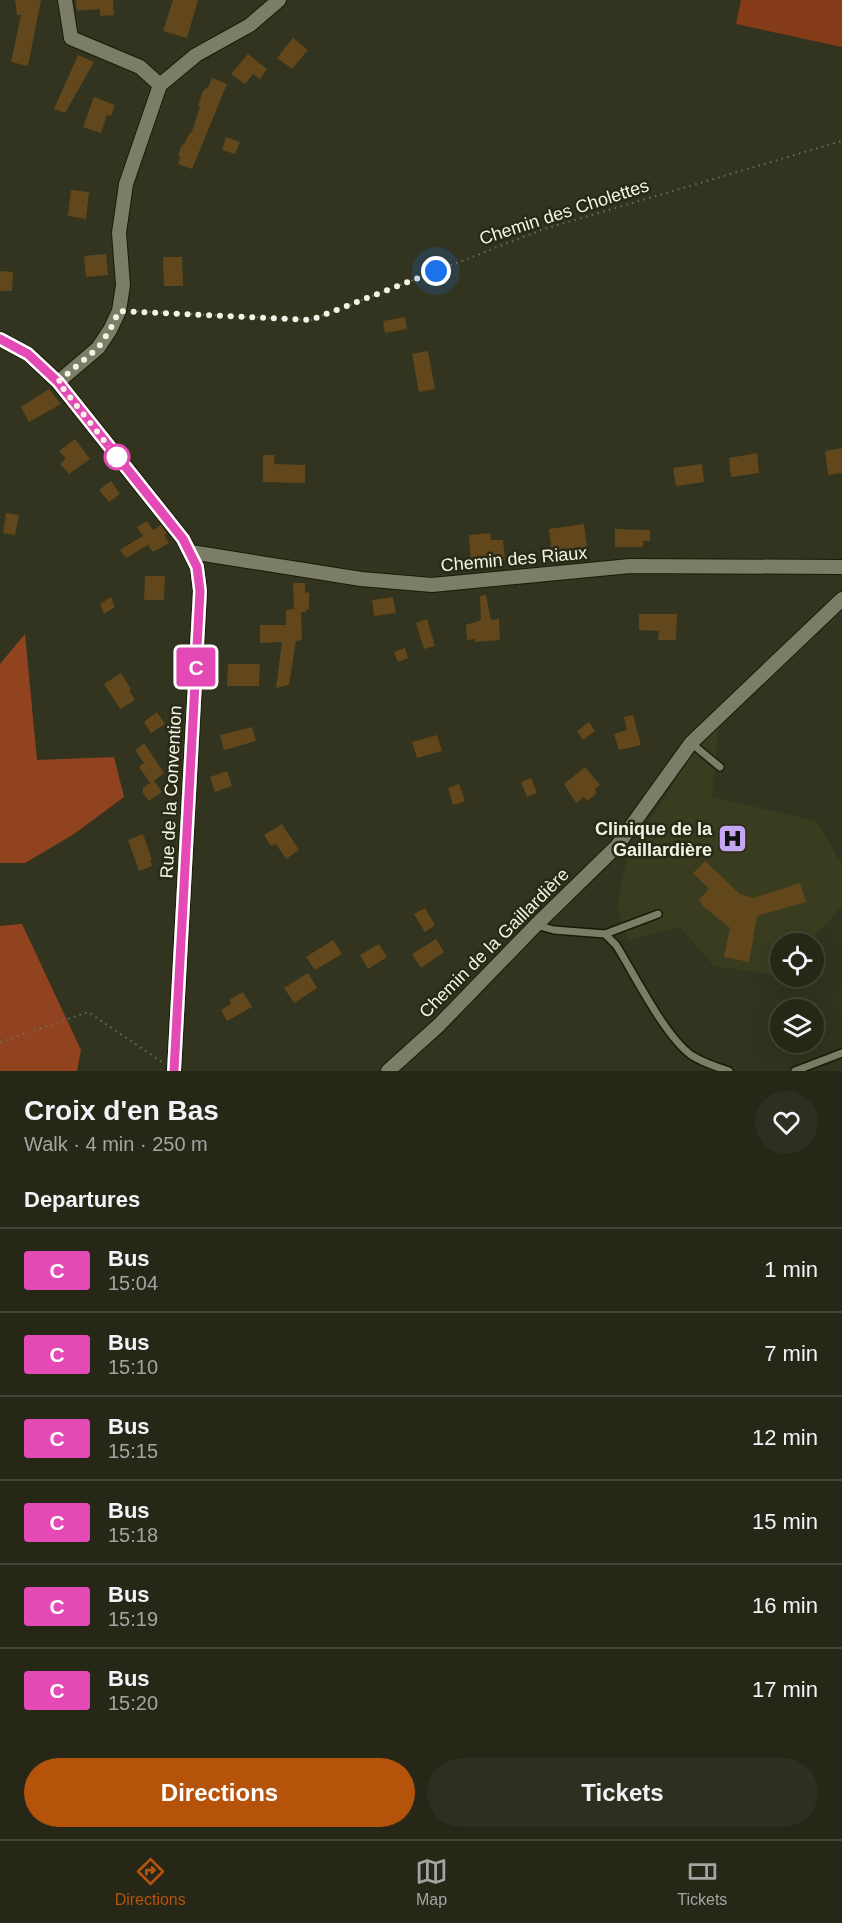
<!DOCTYPE html>
<html lang="en">
<head>
<meta charset="utf-8">
<style>
  body { margin:0; font-family:Helvetica,sans-serif; background:#2e2f20; color:#f1f3f6; height:100vh; display:flex; flex-direction:column; font-size:22px; white-space:nowrap }
  * { box-sizing:border-box; margin:0 }
  p { font-size:20px; color:#a4a5a1 }
  .icon { flex:none; width:33px; height:33px; fill:none; stroke:currentColor; stroke-width:2; stroke-linecap:round; stroke-linejoin:round }
  .map { position:relative; height:1071px; overflow:hidden }
  .side { display:flex; flex-direction:column; background:#262717; flex:1 }
  .side>* { flex:none }
  .badge { padding:0 12px; border-radius:4px; font-size:21px; line-height:39px }
  .tools { position:absolute; left:770px; top:933px; display:grid; gap:12px }
  .tools a { display:grid; place-items:center; width:54px; height:54px; border-radius:50%; background:#262717; box-shadow:0 6px 24px #0002,0 0 0 2px #424436; font-size:30px }
  .you { position:absolute; width:30px; height:30px; margin:-15px; border:4px solid #fff; border-radius:50%; background:#1a73e8; box-shadow:0 0 0 9px #1a73e833 }
  .map>.badge { position:absolute; translate:-50% -50%; box-shadow:0 0 0 3px #fff }
  h2 { padding:0 24px; font-size:22px; line-height:54px }
  .round { display:grid; place-items:center; flex:none; width:63px; height:63px; border-radius:32px; background:#2e2f20 }
  .overview { display:flex; align-items:center; justify-content:space-between; height:102px; padding:0 24px }
  h1 { font-size:28px; font-weight:600; line-height:45px }
  .cta { display:flex; gap:12px; margin-top:auto; padding:12px 24px }
  .cta a { flex:1; height:69px; border-radius:36px; background:#b45309; color:#fff; font-size:24px; font-weight:600; line-height:69px; text-align:center }
  .cta a+a { background:#2e2f20; color:#f1f3f6 }
  ul { padding:0; list-style:none }
  li { display:flex; align-items:center; gap:18px; height:84px; padding:0 24px; border-top:2px solid #424436 }
  li div { flex:1 }
  li b { display:block; font-size:22px }
  li em { font-style:normal }
  li .badge { min-width:66px; font-weight:700; text-align:center }
  .dock { display:flex; justify-content:space-around; align-items:center; height:84px; border-top:2px solid #424436; background:#262717; font-size:16px; color:#a4a5a1 }
  .dock a { display:grid; justify-items:center; gap:3px }
  .dock .current { color:#b45309 }
  .map>svg:first-child { display:block }
  .built { fill:#3a3c20 }
  .green { fill:#863b18 }
  .forest { fill:#914320 }
  .building { fill:#61471b }
  .lines { fill:none; stroke-linecap:round; stroke-linejoin:round }
  .lane-casing { stroke:#1a1b07; stroke-width:10 }
  .street-casing { stroke:#1a1b07; stroke-width:16 }
  .path { stroke:#6c6e5b; stroke-width:2; stroke-dasharray:1.5 4.5; stroke-linecap:butt }
  .lane { stroke:#7b7d66; stroke-width:7 }
  .street { stroke:#7b7d66; stroke-width:14 }
  .line-casing { stroke:#fff; stroke-width:14 }
  .line { stroke:#e44ab5; stroke-width:9 }
  .walk { stroke:#f3f4e7; stroke-width:6; stroke-dasharray:0 10.8 }
  .stop-dot { fill:#fff; stroke:#e44ab5; stroke-width:3 }
  .labels { text-anchor:middle; dominant-baseline:central; stroke-width:5; stroke-linejoin:round; paint-order:stroke }
  .street-label { font-size:18px; fill:#f3f4e7; stroke:#292a15 }
  .poi-label { font-size:18px; font-weight:bold; fill:#f3f4e7; stroke:#292a15; text-anchor:end }
</style>
</head>
<body>
<div class="map">
<svg width="842" height="1071" viewBox="0 0 842 1071">
  <rect width="100%" height="100%" fill="#32341f"/>
  <path class="built" d="M719,723L712,797L816,821L842,864V906L809,943L780,944V976L714,966L680,927L628,940L617,907L627,856L692,755Z"/>
  <path class="green" d="M741,0H842V47L736,24Z"/>
  <path class="forest" d="M25,634L37,760L114,757L124,797L74,834L25,863H0V664Z
    M22,924L81,1050L77,1071H0V926Z"/>
  <path class="building" d="M15,0H41L28,66L11,62L21,15H17Z
    M76,0H113L114,15L100,16V9L77,11Z
    M173,0H198L187,38L163,31Z
    M293,38L308,50L292,69L277,58Z
    M248,54L267,69L260,79L253,74L245,84L231,74Z
    M78,55L94,62L65,113L54,109Z
    M212,78L227,84L192,169L178,164L180,157L178,156L182,144L184,145L188,136L192,131L200,107L198,106L203,91L209,86Z
    M94,97L115,105L111,116L107,115L101,133L83,127Z
    M226,137L240,142L235,154L222,150Z
    M71,190L89,192L86,219L68,216Z
    M106,254L108,275L86,277L84,256Z
    M163,257H182L183,286H164Z
    M0,271L13,272L12,291H0Z
    M405,317L407,329L385,333L383,321Z
    M428,351L435,389L419,392L412,354Z
    M49,389L61,404L29,422L21,407Z
    M75,439L90,459L69,474L60,464L66,458L59,451Z
    M842,448V473L828,475L825,451Z
    M757,453L759,473L731,477L729,458Z
    M263,455H275L274,464L305,465V483L263,482Z
    M702,464L704,482L676,486L673,468Z
    M111,481L120,494L109,502L99,490Z
    M6,513L19,515L15,535L3,533Z
    M147,521L153,530L161,525L167,534L164,535L169,543L153,552L148,545L126,558L120,550L143,536L137,527Z
    M584,524L587,548L552,553L549,529Z
    M615,529L650,530V541H643V547H615Z
    M490,533L491,540H503L505,560L471,562L469,535Z
    M145,576H165L164,600H144Z
    M293,583H305V593L309,592V609H306V612H301L302,640L296,641L289,685L276,688L282,642L260,643V625H286V610L294,609Z
    M486,595L491,620L499,619L500,640L475,642V639L467,640L466,625L481,620L480,596Z
    M111,597L115,607L104,614L100,604Z
    M393,597L396,613L374,616L372,600Z
    M639,614H677L676,640H658L659,631L639,630Z
    M427,619L435,646L424,649L416,623Z
    M405,648L408,658L398,662L394,652Z
    M228,664H260L259,686H227Z
    M121,673L131,689L129,690L135,700L120,709L104,684Z
    M157,712L165,724L151,733L144,722Z
    M633,715L641,745L619,750L614,734L627,730L624,717Z
    M589,722L595,731L583,740L577,731Z
    M252,727L256,741L224,750L220,735Z
    M437,735L442,751L417,758L412,742Z
    M144,743L164,773L154,781L162,792L149,801L143,793V788L150,783L139,767L144,763L135,750Z
    M585,767L600,785L595,789L596,794L587,801L584,797L576,803L564,784Z
    M227,771L232,786L215,792L210,777Z
    M531,778L537,793L527,797L521,782Z
    M459,784L465,801L453,805L448,788Z
    M282,824L299,850L286,859L276,844L271,846L264,835Z
    M143,834L152,860H150L152,866L139,871L128,840Z
    M705,861L740,894L753,898L800,883L806,902L757,916L749,962L724,957L730,928L704,907L699,900L709,889L693,873Z
    M425,908L435,925L425,932L414,914Z
    M436,939L444,952L421,968L412,954Z
    M333,940L342,954L315,970L306,957Z
    M379,944L387,957L368,969L360,955Z
    M308,973L317,988L294,1003L284,988Z
    M243,992L252,1007L227,1021L221,1010L231,1004L229,1000Z"/>
  <g class="lines">
    <defs>
      <path id="lane" d="M691,743L720,767
        M536,925L554,930L605,934L658,914
        M605,934L616,945C635,975 664,1035 691,1055C702,1062 716,1067 729,1071
        M795,1071L842,1053"/>
      <path id="street" d="M65,0L71,38L140,67L160,85
        M0,339L28,354L58,382L183,539L197,567L200,591L174,1071
        M58,382L98,348L110,330L119,311L123,285L119,233L126,184L160,85L196,55L250,25L279,0
        M191,552L361,579L432,585L630,566L842,567
        M388,1071L439,1025L536,925L617,846L691,743L842,599"/>
    </defs>
    <use href="#lane" class="lane-casing"/>
    <use href="#street" class="street-casing"/>
    <path class="path" d="M131,311L311,320L541,230L842,141
      M0,1042L88,1012L162,1062"/>
    <use href="#lane" class="lane"/>
    <use href="#street" class="street"/>
  </g>
  <g class="lines">
    <defs>
      <path id="line" d="M0,339L28,354L58,382L183,539L197,567L200,591L174,1071"/>
    </defs>
    <use href="#line" class="line-casing"/>
    <use href="#line" class="line"/>
    <path class="walk" d="M117,457L58,382L98,348L110,330L119,311L311,320L436,271"/>
  </g>
  <defs>
    <symbol id="hospital-square" viewBox="-11 -11 22 22"><rect x="-9" y="-9" width="18" height="18" rx="4" fill="#c3a7f2" stroke="#292a15"/><path d="M-5-5h3v3.5h4V-5h3V5h-3V1.5h-4V5h-3Z" fill="#111"/></symbol>
  </defs>
  <g fill-rule="evenodd">
    <use href="#hospital-square" x="716" y="822" width="33" height="33"/>
  </g>
  <circle class="stop-dot" cx="117" cy="457" r="12"/>
  <g class="labels">
    <g class="street-label">
      <text transform="translate(564 212) rotate(-18)">Chemin des Cholettes</text>
      <text transform="translate(514 559) rotate(-5)">Chemin des Riaux</text>
      <text transform="translate(171 792) rotate(-87)">Rue de la Convention</text>
      <text transform="translate(494 943) rotate(-45)">Chemin de la Gaillardière</text>
    </g>
    <g class="poi-label">
      <text x="712" y="829">Clinique de la<tspan x="712" dy="21">Gaillardière</tspan></text>
    </g>
  </g>
</svg>
<div class="tools">
<a><svg class="icon" aria-label="locate" viewBox="0 0 24 24"><circle cx="12" cy="12" r="6"/><path d="M12 2v4M12 18v4M2 12h4M18 12h4"/></svg></a>
<a><svg class="icon" aria-label="layers" viewBox="0 0 24 24"><path d="M12 4l9 5-9 5-9-5zM3 14l9 5 9-5"/></svg></a>
</div>
<div class="you" style="left:436px;top:271px"></div>
<b class="badge" style="left:196px;top:667px;background:#e44ab5;color:#fff">C</b>
</div>
<section class="side">
<div class="overview"><div><h1>Croix d'en Bas</h1><p>Walk · 4 min · 250 m</p></div><a class="round"><svg class="icon" aria-label="heart" viewBox="0 0 24 24"><path d="M12 20l-8-8c-3-5 5-10 8-4 3-6 11-1 8 4z"/></svg></a></div>
<h2>Departures</h2>
<ul>
<li><span class="badge" style="background:#e44ab5;color:#fff">C</span><div><b>Bus</b><p>15:04</p></div><em>1 min</em></li>
<li><span class="badge" style="background:#e44ab5;color:#fff">C</span><div><b>Bus</b><p>15:10</p></div><em>7 min</em></li>
<li><span class="badge" style="background:#e44ab5;color:#fff">C</span><div><b>Bus</b><p>15:15</p></div><em>12 min</em></li>
<li><span class="badge" style="background:#e44ab5;color:#fff">C</span><div><b>Bus</b><p>15:18</p></div><em>15 min</em></li>
<li><span class="badge" style="background:#e44ab5;color:#fff">C</span><div><b>Bus</b><p>15:19</p></div><em>16 min</em></li>
<li><span class="badge" style="background:#e44ab5;color:#fff">C</span><div><b>Bus</b><p>15:20</p></div><em>17 min</em></li>
</ul>
<div class="cta"><a>Directions</a><a>Tickets</a></div>
</section>
<nav class="dock">
<a class="current"><svg class="icon" aria-label="directions" viewBox="0 0 24 24"><path d="M12 3l9 9-9 9-9-9zM9 14v-3h6M13 9l2 2-2 2"/></svg>Directions</a>
<a><svg class="icon" aria-label="map" viewBox="0 0 24 24"><path d="M3 6l6-2 6 2 6-2v14l-6 2-6-2-6 2zM9 4v14M15 6v14"/></svg>Map</a>
<a><svg class="icon" aria-label="tickets" viewBox="0 0 24 24"><path d="M3 7h18v10H3zM15 7v10"/></svg>Tickets</a>
</nav>
</body>
</html>
